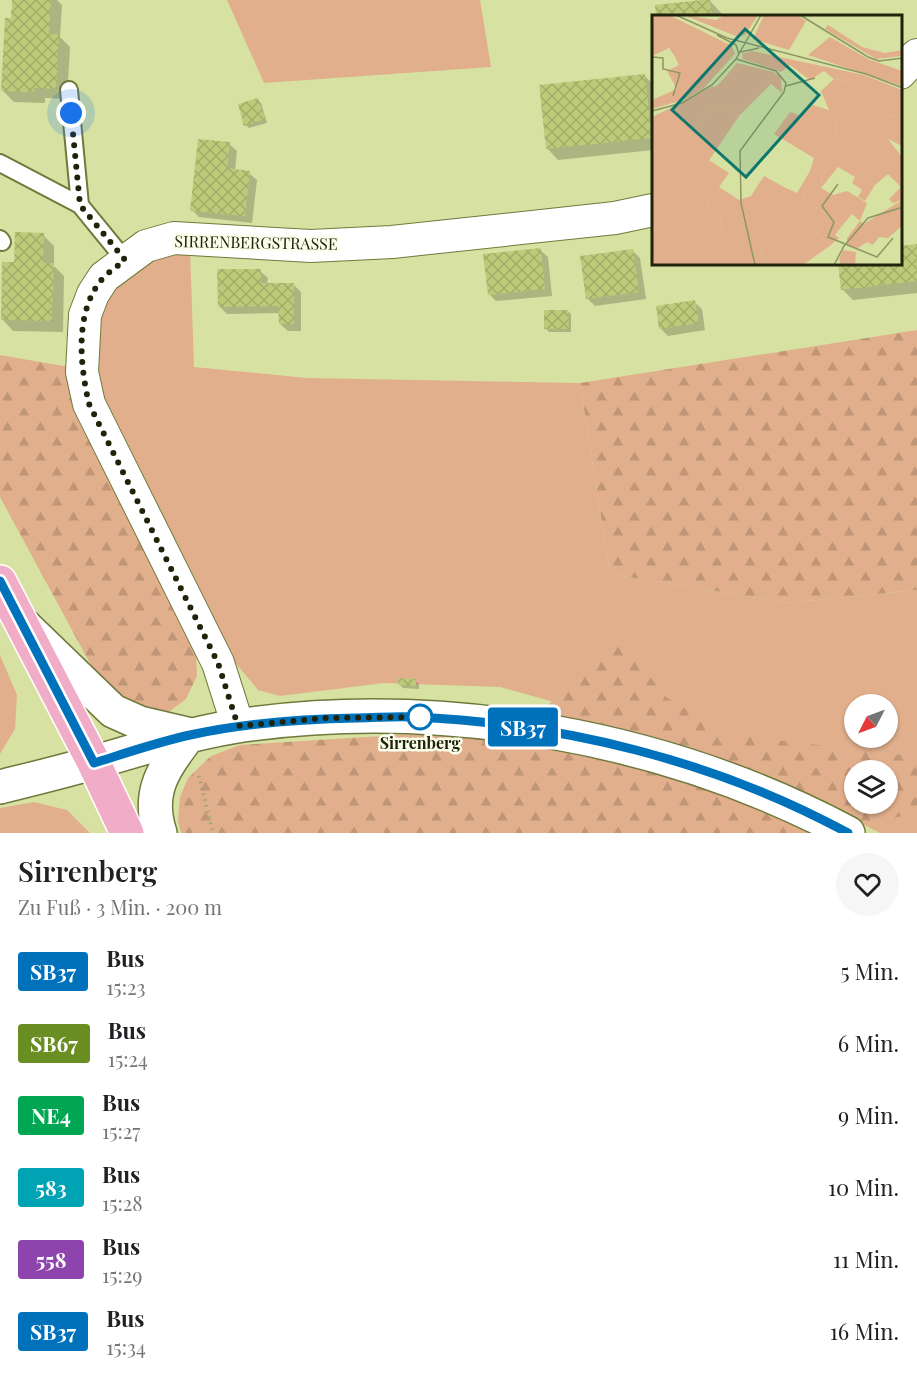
<!DOCTYPE html>
<html lang="de">
<head>
<meta charset="utf-8">
<style>
  body { margin:0; font-family:"Playfair Display",serif; background:#f6f6f6; color:#202124; height:100vh; display:flex; flex-direction:column; font-size:22px; white-space:nowrap }
  * { box-sizing:border-box; margin:0 }
  p { font-size:20px; color:#757577 }
  .icon { flex:none; width:33px; height:33px; fill:none; stroke:currentColor; stroke-width:2; stroke-linecap:round; stroke-linejoin:round }
  .map { position:relative; height:833px; overflow:hidden }
  .drawer { display:flex; flex-direction:column; background:#fff; flex:1 }
  .drawer>* { flex:none }
  .badge { padding:0 12px; border-radius:4px; font-size:21px; line-height:39px }
  .needle { width:39px; rotate:228deg }
  .controls { position:absolute; left:844px; top:694px; display:grid; gap:12px }
  .controls a { display:grid; place-items:center; width:54px; height:54px; border-radius:50%; background:#fff; box-shadow:0 2px 4px #0004; font-size:30px }
  .you { position:absolute; width:30px; height:30px; margin:-15px; border:4px solid #fff; border-radius:50%; background:#1a73e8; box-shadow:0 0 0 9px #1a73e833 }
  .map>.badge { position:absolute; translate:-50% -50%; box-shadow:0 0 0 3px #fff }
  .round { display:grid; place-items:center; flex:none; width:63px; height:63px; border-radius:32px; background:#f6f6f6 }
  .head { display:flex; align-items:center; justify-content:space-between; height:102px; padding:0 18px }
  h1 { font-size:28px; font-weight:600; line-height:45px }
  ul { padding:0; list-style:none }
  li { display:flex; align-items:center; gap:18px; height:72px; padding:0 18px }
  li div { flex:1 }
  li b { display:block; font-size:22px }
  li em { font-style:normal }
  li .badge { min-width:66px; font-weight:700; text-align:center }
  .map>svg:first-child { display:block }
  .grass { fill:#e1af8c; fill-rule:evenodd }
  .forest { fill:url(#forest-firs); fill-rule:evenodd }
  .shadow { fill:#0003 }
  .building { fill:url(#building-cross-hatch) }
  .lines { fill:none; stroke-linecap:round; stroke-linejoin:round }
  .service-casing { stroke:#70793c; stroke-width:20 }
  .minor-casing { stroke:#70793c; stroke-width:34 }
  .tertiary-casing { stroke:#70793c; stroke-width:36 }
  .primary-casing { stroke:#fff; stroke-width:36 }
  .path { stroke:#9ea673; stroke-width:4; stroke-dasharray:1.5 4.5; stroke-linecap:butt }
  .service { stroke:#fff; stroke-width:16 }
  .minor { stroke:#fff; stroke-width:32 }
  .tertiary { stroke:#fff; stroke-width:33 }
  .primary { stroke:#f1acc8; stroke-width:33 }
  .line-casing { stroke:#fff; stroke-width:14 }
  .line { stroke:#0072bc; stroke-width:9 }
  .walk { stroke:#20230a; stroke-width:6; stroke-dasharray:0 10.8 }
  .stop-dot { fill:#fff; stroke:#0072bc; stroke-width:3 }
  .labels { text-anchor:middle; dominant-baseline:central; stroke-width:5; stroke-linejoin:round; paint-order:stroke }
  .street-label { font-size:16px; fill:#20230a; stroke:#fbfeeb }
  .stop-label { font-size:16px; font-weight:bold; fill:#20230a; stroke:#fbfeeb }
  .inset-road { fill:none; stroke:#8e9665; stroke-width:1.5 }
  .view { fill:#0f766e; fill-opacity:0.15; stroke:#0f766e; stroke-width:3 }
  .inset-edge { fill:none; stroke:#20230a; stroke-width:3 }
</style>
</head>
<body>
<div class="map">
<svg width="917" height="833" viewBox="0 0 917 833">
  <defs>
    <pattern id="forest-firs" width="22" height="20" patternUnits="userSpaceOnUse" patternTransform="scale(1.5)"><rect width="22" height="20" fill="#e1af8c"/><path d="M5 1l3.5 6h-7zM16 11l3.5 6h-7z" fill="#c19677"/></pattern>
    <pattern id="building-cross-hatch" width="8" height="8" patternUnits="userSpaceOnUse" patternTransform="scale(1.5)"><rect width="8" height="8" fill="#bdca79"/><path d="M0 0l8 8M0 8l8-8" fill="none" stroke="#a2ad67"/></pattern>
  </defs>
  <rect width="100%" height="100%" fill="#d7e2a2"/>
  <path class="grass" d="M227,0H480L491,67L264,83Z
    M190,248L194,367L307,378L580,383L610,574L788,603L917,590V833H880L797,790L616,719L500,687L384,683L280,696L258,690L232,659L107,413L97,378L95,338L105,301L128,276L156,257ZM855,705H888V738H855ZM855,771H888V804H855Z
    M0,655L17,695L15,729L0,754Z
    M34,802L67,810L90,833H0V808Z"/>
  <path class="forest" d="M917,330V590L788,603L610,574L580,383Z
    M0,355L69,367L79,422L169,596L196,653L197,676L186,699L170,711L149,714L113,694L92,667L0,497Z
    M620,638L666,697L728,734L917,757V812L867,825L797,790L624,731L534,718ZM855,771H888V804H855Z
    M431,733L519,742L608,759L766,807L812,833H181L178,821L180,797L188,778L211,756L240,745Z"/>
  <path class="shadow" d="M13,0H57L62,5L60,37L70,47L67,99L45,98V103L14,102L3,91Z
    M710,1L724,16H658L656,6Z
    M645,76L653,84V150L558,160L547,148Z
    M257,100L261,103L267,123L249,128L246,125Z
    M229,144L237,151L235,171L249,173L257,180L252,223L199,217L192,210Z
    M43,235L54,246V266L64,276L63,332L13,331L2,319L16,264Z
    M917,245V293L853,300L842,289L839,264H900Z
    M540,250L548,257L552,296L496,301L489,294Z
    M632,250L640,258L646,299L595,306L588,299Z
    M260,271L268,278L267,284H293L301,292V331H288L280,324V313L227,314L219,306Z
    M694,302L702,309L705,330L668,336L661,329L657,308Z
    M568,311L571,314V332H549L546,329Z
    M415,681L419,684V689L403,688L399,684Z"/>
  <path class="building" d="M12,0H51L49,34H59L56,89L34,88V93L1,91L5,18H11Z
    M701,0H710L712,16H656L655,5Z
    M645,74L652,138L546,149L539,85Z
    M258,98L265,119L244,126L238,104Z
    M198,139L230,142L227,168L250,171L245,216L190,211Z
    M15,232L44,233L43,263H54L52,321L1,320L2,262H14Z
    M917,244V281L841,290L838,264H900V246Z
    M541,248L545,289L488,295L483,254Z
    M633,249L639,292L586,299L580,256Z
    M217,269H261V283H294V324H279L278,306L218,307Z
    M695,300L699,323L659,329L656,306Z
    M544,310H568L569,329H544Z
    M398,678L416,679V686L398,685Z"/>
  <g class="lines">
    <defs>
      <path id="service" d="M69,90L80,205
        M0,163L80,205L125,260
        M0,239L2,242"/>
      <path id="minor" d="M900,73L917,55
        M238,726L218,663L89,404L82,372L85,315L93,294L104,277L146,246L174,238L311,246L392,242L615,218L653,210"/>
      <path id="tertiary" d="M25,626L113,711L140,723L187,734
        M0,787C32,779 65,771 96,762C143,748 189,734 237,726C442,696 666,736 848,833
        M160,833C146,791 165,767 189,735"/>
      <path id="primary" d="M0,582L94,763L127,833"/>
    </defs>
    <use href="#service" class="service-casing"/>
    <use href="#minor" class="minor-casing"/>
    <use href="#tertiary" class="tertiary-casing"/>
    <use href="#primary" class="primary-casing"/>
    <path class="path" d="M199,776L213,833"/>
    <use href="#service" class="service"/>
    <use href="#minor" class="minor"/>
    <use href="#tertiary" class="tertiary"/>
    <use href="#primary" class="primary"/>
  </g>
  <g class="lines">
    <defs>
      <path id="line" d="M0,581L94,763C126,753 158,742 190,735C245,723 301,719 357,718C375,718 394,716 412,717C562,723 716,761 848,833"/>
    </defs>
    <use href="#line" class="line-casing"/>
    <use href="#line" class="line"/>
    <path class="walk" d="M71,113L80,205L125,260C118,266 110,271 103,278C74,311 80,365 89,404L218,663L238,726L327,718L420,717"/>
  </g>
  <circle class="stop-dot" cx="420" cy="717" r="12"/>
  <g class="labels">
    <g class="street-label">
      <text transform="translate(256 242) rotate(1)">SIRRENBERGSTRASSE</text>
    </g>
    <g class="stop-label">
      <text x="420" y="742">Sirrenberg</text>
    </g>
  </g>
  <g transform="translate(652 15)">
    <rect width="250" height="250" fill="#d7e2a2"/>
    <path d="M32,0L64,5L72,0H106L93,20L86,22ZM112,0H145L154,6L137,35L101,24ZM39,30L70,39L52,59L26,76L15,56L27,50L22,40ZM85,48L122,57L129,62L130,78L119,69L87,101L67,89L51,102L34,125L18,120L77,158L67,172L87,185L99,181L112,161L132,172L107,231L116,250H58L48,242L70,214L68,201L55,194L59,182L29,174L5,152L0,153V102L66,70ZM182,64L206,67L186,95L183,119L178,117L179,149L170,159L169,173L181,180L195,176L215,188L208,206L200,199L190,211L150,182L163,165L158,156L162,143L122,119L138,97L149,101L161,90L177,95L169,76ZM233,98L250,105V131L236,124L250,142V185L241,188L237,184L249,172L236,159L223,170L210,160L215,151L213,133L221,120L229,119L223,114ZM157,211L179,230L151,250H141L127,238ZM191,235L204,237L203,250H189L187,244Z" fill="#e1af8c"/>
    <path d="M0,0H17L80,31L83,39L51,74L34,84L0,94V85L36,69L69,39L39,30L22,40L17,33L0,41ZM176,10L210,32L233,38L250,35V41L224,44L173,14ZM178,22L216,44L250,56V71L156,40ZM100,36L212,60L250,75V105L233,98L223,114L229,119L221,121L213,133L224,142L210,159L223,170L213,186L206,182L210,175L200,168L203,162L186,152L169,173L170,159L178,149L163,143L178,116L183,119L186,95L206,67L182,64L172,56L158,65L138,50L129,57L91,44L90,39ZM61,71V85L44,86L22,105L0,139L9,112L25,91ZM67,89L87,101L56,147L17,120L24,116L34,125L51,102ZM5,151L29,174L36,170L59,182L55,194L68,201L70,214L49,242L58,250H0V153ZM158,156L164,165L150,182L190,211L183,220L187,223L179,230L157,211L127,238L141,250H116L107,231L116,204L132,172L145,178ZM250,185V211L236,223L227,222L221,230L215,227L206,233L195,230V223L208,206L212,209Z" fill="#e1af8c"/>
    <path class="inset-road" d="M24,0L75,23L214,59L251,73M148,0L216,42L227,46L251,43M65,20L84,30L87,39M89,37L107,33M0,42L11,43V54L28,58L21,81M84,44L124,56L134,68L132,77L88,136L89,188L103,250M134,71L163,63M0,96L30,88L60,70L84,44L109,0M186,169L170,191L182,207L176,222L225,242L241,223M182,250L192,231L216,203L251,192"/>
    <path class="view" d="M93,14L167,80L94,162L20,95Z"/>
    <rect width="250" height="250" class="inset-edge"/>
  </g>
</svg>
<div class="controls">
<a><svg class="needle" viewBox="-14 -14 28 28"><path d="M0-13l5 13h-10z" fill="#e53935"/><path d="M0 13l5-13h-10z" fill="#757577"/></svg></a>
<a><svg class="icon" aria-label="layers" viewBox="0 0 24 24"><path d="M12 4l9 5-9 5-9-5zM3 14l9 5 9-5"/></svg></a>
</div>
<div class="you" style="left:71px;top:113px"></div>
<b class="badge" style="left:523px;top:727px;background:#0072bc;color:#fff">SB37</b>
</div>
<section class="drawer">
<div class="head"><div><h1>Sirrenberg</h1><p>Zu Fuß · 3 Min. · 200 m</p></div><a class="round"><svg class="icon" aria-label="heart" viewBox="0 0 24 24"><path d="M12 20l-8-8c-3-5 5-10 8-4 3-6 11-1 8 4z"/></svg></a></div>
<ul>
<li><span class="badge" style="background:#0072bc;color:#fff">SB37</span><div><b>Bus</b><p>15:23</p></div><em>5 Min.</em></li>
<li><span class="badge" style="background:#6b8e23;color:#fff">SB67</span><div><b>Bus</b><p>15:24</p></div><em>6 Min.</em></li>
<li><span class="badge" style="background:#00a651;color:#fff">NE4</span><div><b>Bus</b><p>15:27</p></div><em>9 Min.</em></li>
<li><span class="badge" style="background:#00a3b4;color:#fff">583</span><div><b>Bus</b><p>15:28</p></div><em>10 Min.</em></li>
<li><span class="badge" style="background:#8e44ad;color:#fff">558</span><div><b>Bus</b><p>15:29</p></div><em>11 Min.</em></li>
<li><span class="badge" style="background:#0072bc;color:#fff">SB37</span><div><b>Bus</b><p>15:34</p></div><em>16 Min.</em></li>
</ul>
</section>
</body>
</html>
